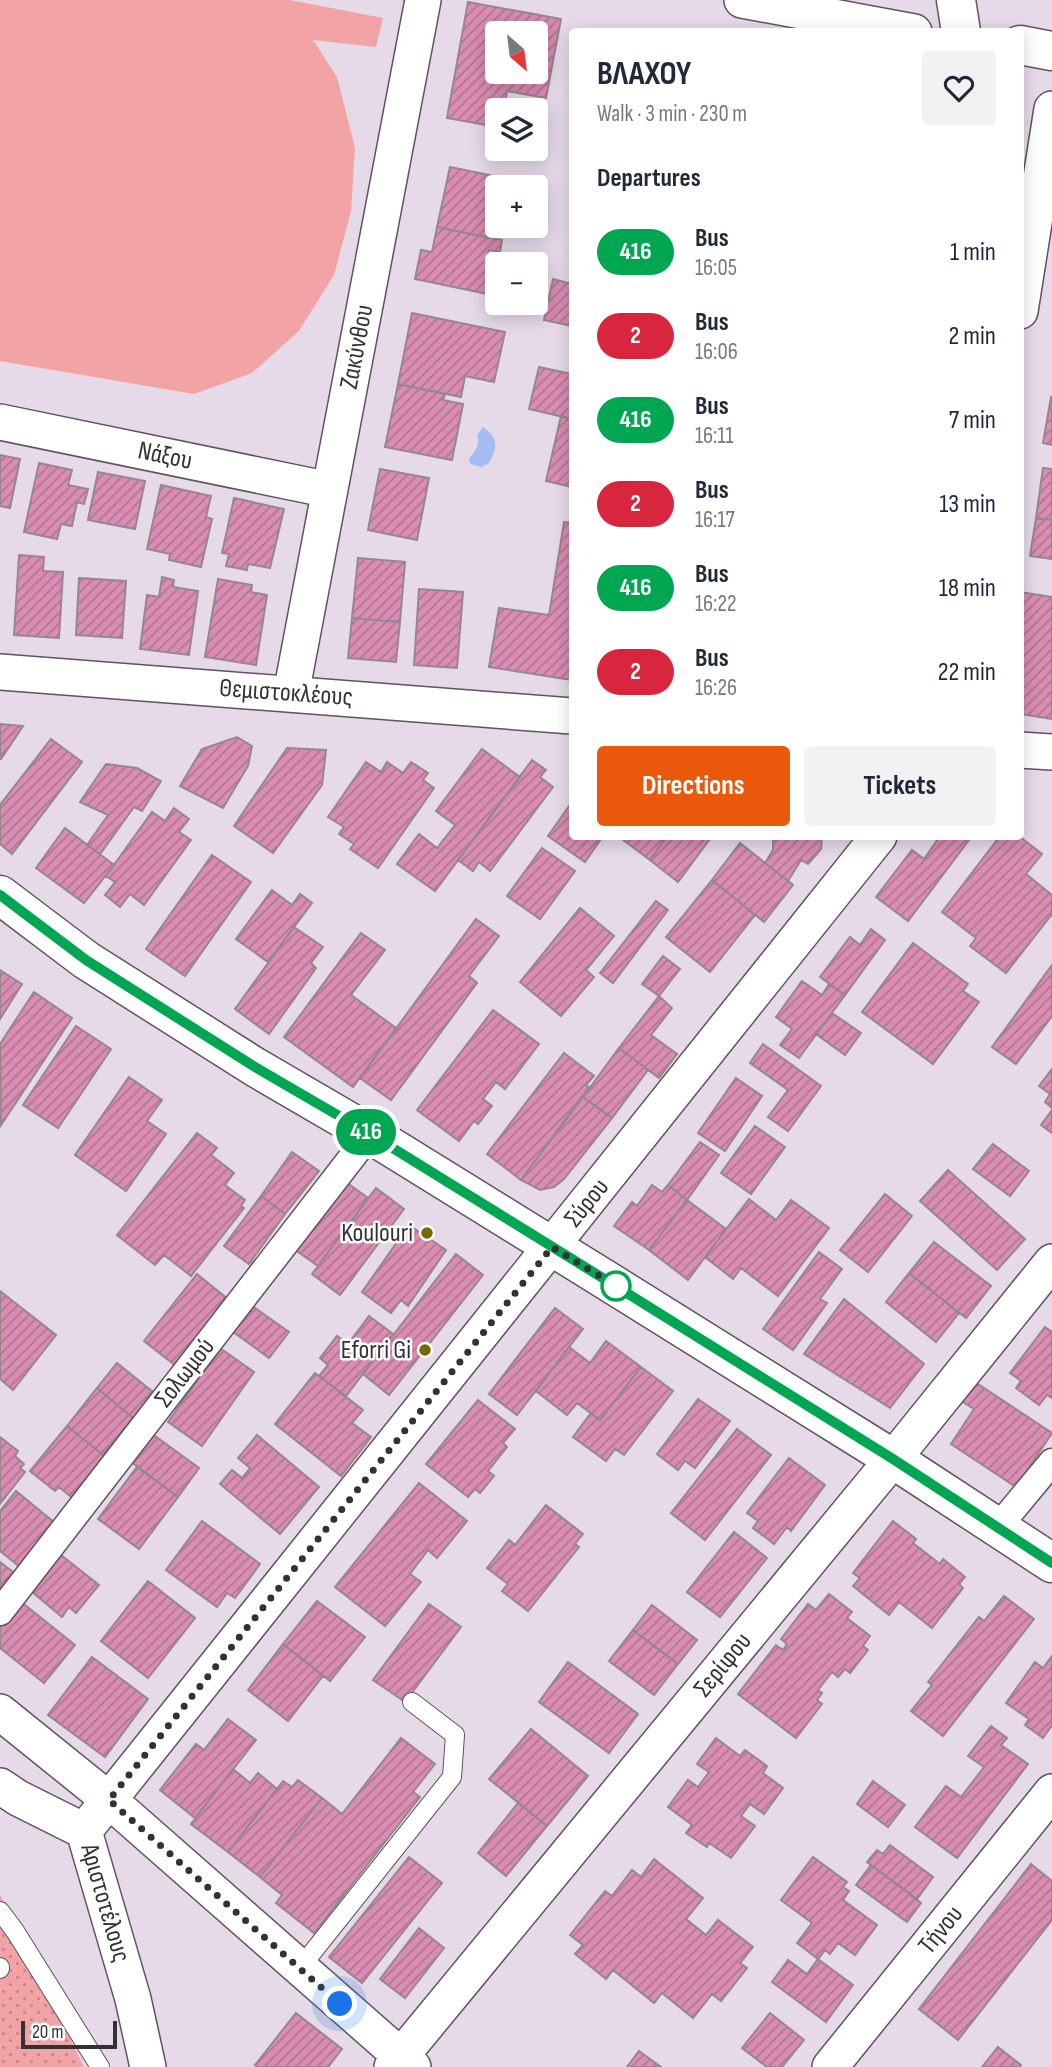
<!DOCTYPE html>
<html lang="en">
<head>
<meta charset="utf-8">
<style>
  body { margin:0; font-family:"Sofia Sans Condensed",sans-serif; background:#f2f2f3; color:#1f2937; height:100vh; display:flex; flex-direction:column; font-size:26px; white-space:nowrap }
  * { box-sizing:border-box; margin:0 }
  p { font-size:23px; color:#747a83 }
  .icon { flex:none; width:38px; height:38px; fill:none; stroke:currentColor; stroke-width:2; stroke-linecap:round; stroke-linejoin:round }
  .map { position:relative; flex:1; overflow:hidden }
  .sheet { position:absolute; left:569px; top:28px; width:455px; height:812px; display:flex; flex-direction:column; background:#fff; border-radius:7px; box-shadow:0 4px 18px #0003 }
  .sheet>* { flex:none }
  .badge { padding:0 14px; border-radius:23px; font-size:24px; line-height:46px }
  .needle { width:46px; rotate:152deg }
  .fabs { position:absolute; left:485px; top:21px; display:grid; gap:14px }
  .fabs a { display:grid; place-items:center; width:63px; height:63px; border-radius:7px; background:#fff; box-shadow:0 4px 18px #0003; font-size:35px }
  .scale { position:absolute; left:21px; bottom:18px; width:96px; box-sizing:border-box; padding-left:7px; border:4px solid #353036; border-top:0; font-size:19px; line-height:24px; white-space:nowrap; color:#353036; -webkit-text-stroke:5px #fff; paint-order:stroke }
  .you { position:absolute; width:35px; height:35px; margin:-18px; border:5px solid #fff; border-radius:50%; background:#1a73e8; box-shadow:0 0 0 10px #1a73e833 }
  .map>.badge { position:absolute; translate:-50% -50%; box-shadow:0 0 0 4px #fff }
  h2 { padding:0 28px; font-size:26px; line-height:63px }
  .round { display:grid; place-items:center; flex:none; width:74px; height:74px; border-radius:7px; background:#f2f2f3 }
  .overview { display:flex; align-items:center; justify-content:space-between; height:119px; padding:0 28px }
  h1 { font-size:33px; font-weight:700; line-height:52px }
  .primary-button { display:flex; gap:14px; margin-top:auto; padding:14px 28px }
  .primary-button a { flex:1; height:80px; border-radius:7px; background:#ea580c; color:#fff; font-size:28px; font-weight:700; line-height:80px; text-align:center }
  .primary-button a+a { background:#f2f2f3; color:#1f2937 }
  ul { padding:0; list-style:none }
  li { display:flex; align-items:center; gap:21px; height:84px; padding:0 28px }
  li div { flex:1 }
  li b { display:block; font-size:26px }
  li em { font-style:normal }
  li .badge { min-width:77px; font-weight:700; text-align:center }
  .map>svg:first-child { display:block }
  .grass { fill:url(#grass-dots) }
  .garden { fill:#f2a3a5 }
  .water { fill:#a6bdf4 }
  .building { fill:url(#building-hatch); stroke:#97868d; stroke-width:2; fill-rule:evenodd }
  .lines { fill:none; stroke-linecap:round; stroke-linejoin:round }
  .service-casing { stroke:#5e535f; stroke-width:20 }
  .pedestrian-casing { stroke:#5e535f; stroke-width:29 }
  .minor-casing { stroke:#5e535f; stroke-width:38 }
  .tertiary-casing { stroke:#5e535f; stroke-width:41 }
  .service { stroke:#fff; stroke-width:18 }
  .pedestrian { stroke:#fff; stroke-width:26 }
  .minor { stroke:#fff; stroke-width:35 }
  .tertiary { stroke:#fff; stroke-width:38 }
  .line-casing { stroke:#fff; stroke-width:16 }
  .line { stroke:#00a651; stroke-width:10 }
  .walk { stroke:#353036; stroke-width:7; stroke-dasharray:0 12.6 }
  .poi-dot { fill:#776900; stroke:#fff; stroke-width:2.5 }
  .stop-dot { fill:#fff; stroke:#00a651; stroke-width:3.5 }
  .labels { text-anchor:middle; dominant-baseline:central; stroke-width:5; stroke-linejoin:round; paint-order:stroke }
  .street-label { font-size:26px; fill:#353036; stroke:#fff }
  .poi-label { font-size:26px; fill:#353036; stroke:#fff; text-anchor:end }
</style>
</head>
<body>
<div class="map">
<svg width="1052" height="2067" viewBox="0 0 1052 2067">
  <defs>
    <pattern id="grass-dots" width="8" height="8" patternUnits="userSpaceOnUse" patternTransform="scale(1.75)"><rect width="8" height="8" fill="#f2a3a5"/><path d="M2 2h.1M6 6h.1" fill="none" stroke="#c58587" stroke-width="1.8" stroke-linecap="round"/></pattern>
    <pattern id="building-hatch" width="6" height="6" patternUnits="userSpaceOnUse" patternTransform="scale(1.75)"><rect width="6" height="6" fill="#da8db2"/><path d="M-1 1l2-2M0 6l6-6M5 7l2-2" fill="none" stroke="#b27492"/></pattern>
  </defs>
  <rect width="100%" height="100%" fill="#e6dae8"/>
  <path class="grass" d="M0,1895L84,2067H0Z"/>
  <path class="garden" d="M0,0H290L383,18L376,47L313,40L337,77L355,148L351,211L334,275L299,331L252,373L194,394L0,361Z"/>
  <path class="water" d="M483,427C499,437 498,450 488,464L481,467L470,464L469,459C476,450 480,446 477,435Z"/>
  <path class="building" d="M468,2L561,19L546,98L507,91L504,110H497V127L447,118ZM497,33H536V72H497Z
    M450,167L528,183V187H497V215L495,214L490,238L437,227Z
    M437,227L502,240L500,252L489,250L486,261L502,264H497V296L415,279L421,250L432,252Z
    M553,279L572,284V326L544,320Z
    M412,313L505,332L494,382L465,376L461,397L398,384Z
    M539,367L572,374V419L529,409Z
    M398,384L445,394L443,400L463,404L452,460L385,447Z
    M1051,397L1052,398V445L1043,443Z
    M561,416L572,419V487L546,481Z
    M0,455L20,459L10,508L0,506Z
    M39,463L72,470L68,485L88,489L84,504L77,502L72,526L61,524L57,539L24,532Z
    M1043,468L1052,469V520L1036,518Z
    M380,469L429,478L417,540L368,530Z
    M98,472L145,481L135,529L88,520Z
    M161,485L211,496L206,517L212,519L201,567L169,560L170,554L147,549Z
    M234,498L284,509L270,568L248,564L247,570L226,566L229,554L222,553Z
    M1036,518L1052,520V559L1030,556Z
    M564,522L572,523V680L489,667L499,608L549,615Z
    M19,555L44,557L43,571L63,572L59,638L14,635Z
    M358,558L405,562L400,622L352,618Z
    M162,577L174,580L173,587L198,591L189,655L140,649L147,595L159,597Z
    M79,578L126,581L122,638L76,635Z
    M218,579L252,585L251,592L267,595L256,665L205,657Z
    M419,589L463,592L457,668L414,665Z
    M1020,592L1052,597V719L1020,714Z
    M352,618L400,622L396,662L348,658Z
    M0,724L23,726L1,759H0Z
    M237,737L252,746L248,766L223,808L180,786L202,749Z
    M51,739L82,762L12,854L0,844V805Z
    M287,748L326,750L322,785L273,853L234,826Z
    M482,749L520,777L435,891L397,864L419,834L437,848L455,825L436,811Z
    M532,760L546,770L540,777L553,787L490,871L479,862L473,871L458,860Z
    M366,762L381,772L387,762L403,773L411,762L428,773L423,780L434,788L378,868L350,849L354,844L339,834L344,827L328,817Z
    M106,764L137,768L161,781L142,811L134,807L100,854L87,845L108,815L80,802Z
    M572,802V836H603L585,862L548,836Z
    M174,808L189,819L179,832L191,840L144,905L130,894L120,907L105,895L115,882L106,876L152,812L165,821Z
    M65,828L114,865L84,903L36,868Z
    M618,836H667L650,860Z
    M667,836H712L678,882L650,860Z
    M773,836H822L821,849L808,864L801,860L788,881L765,863L773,850Z
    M940,836H972L908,921L876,897L912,850L924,859Z
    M1000,836H1019L1042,854L1026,874L1052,895V914L1006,973L970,946L976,938L942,912Z
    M740,843L793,885L764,922L712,880Z
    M542,848L575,871L540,919L507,896Z
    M212,855L251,882L185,976L146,949Z
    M712,880L755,915L710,972L666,937Z
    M272,890L292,905L300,894L312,903L268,962L236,939Z
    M656,901L668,910L613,983L600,973Z
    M580,908L614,936L586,970L594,977L561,1016L520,982Z
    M476,919L499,936L469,976L477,983L391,1100L360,1078Z
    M294,927L323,947L311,963L316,968L269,1034L235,1009Z
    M871,929L885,940L845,995L820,977L850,937L860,945Z
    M361,933L385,950L351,995L396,1028L353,1087L284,1037Z
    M913,943L968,984L963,991L979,1002L933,1064L862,1012Z
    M663,956L680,969L659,996L642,984Z
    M1052,965V1016L1016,1064L992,1047Z
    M0,970L22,984L0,1019Z
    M802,981L822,995L829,984L845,995L799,1058L780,1045L792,1029L776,1017Z
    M34,992L72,1018L1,1125L0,1044Z
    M659,996L672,1008L651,1035L677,1054L659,1078L619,1048Z
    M493,1010L539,1044L505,1089L496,1082L483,1099L492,1106L478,1124L474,1121L459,1141L417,1110Z
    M832,1013L861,1033L845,1055L816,1034Z
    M76,1026L111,1049L58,1128L23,1105Z
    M763,1044L821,1086L788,1131L768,1117L788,1090L750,1063Z
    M619,1048L648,1070L612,1118L583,1097Z
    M564,1053L594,1076L586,1085L589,1087L521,1180L487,1154Z
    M1052,1069V1108L1045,1102L1050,1094L1039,1086Z
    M129,1077L162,1100L147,1121L166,1134L126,1191L75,1155Z
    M736,1078L762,1096L725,1151L698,1133Z
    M583,1097L612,1118L564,1179L554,1187L540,1190L521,1180Z
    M1052,1110V1133L1041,1125Z
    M755,1126L785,1147L751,1194L721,1173Z
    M197,1133L217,1148L211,1155L234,1173L225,1185L245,1200L241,1206L244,1208L191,1276L164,1255L155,1265L117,1235Z
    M700,1142L719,1155L687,1200L668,1185Z
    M993,1144L1029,1171L1010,1196L973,1169Z
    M292,1152L319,1171L285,1214L261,1196Z
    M948,1170L1025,1239L997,1270L920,1201Z
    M346,1182L368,1198L318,1266L294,1249Z
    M652,1185L662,1192L668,1185L687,1200L649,1250L614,1226L632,1202L637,1206Z
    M376,1188L404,1209L340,1295L312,1274Z
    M885,1194L912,1216L868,1272L840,1250Z
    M261,1196L285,1214L249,1264L224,1246Z
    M749,1199L776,1220L791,1200L829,1228L778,1296L741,1268L733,1279L705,1257Z
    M687,1200L726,1229L688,1280L649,1250Z
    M409,1225L446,1250L408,1306L401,1300L391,1313L362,1292Z
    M934,1242L991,1286L966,1318L909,1273Z
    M819,1252L842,1269L820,1299L827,1303L793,1350L763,1329Z
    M456,1254L483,1275L389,1395L363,1374Z
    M909,1273L959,1313L936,1342L886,1302Z
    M197,1274L229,1300L176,1366L144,1341Z
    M0,1291L56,1335L13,1390L0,1379Z
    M844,1299L924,1364L890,1408L804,1354Z
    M251,1305L289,1332L269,1358L232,1331Z
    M555,1308L583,1329L517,1415L489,1394Z
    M369,1316L393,1334L346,1396L319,1376L328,1365L320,1358L337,1336L348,1344Z
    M1045,1327L1052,1332V1398L1047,1395L1039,1405L1016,1388L1021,1381L1010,1373Z
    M606,1341L641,1367L600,1420L577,1403L567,1415L536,1391L569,1347L590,1363Z
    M220,1348L254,1372L202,1446L168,1422Z
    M117,1363L153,1392L133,1418L97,1388Z
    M641,1367L673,1391L624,1455L615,1449L606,1461L573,1437L591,1413L600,1420Z
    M315,1373L363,1410L352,1423L371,1437L341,1476L275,1424Z
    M975,1382L1052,1433L1016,1487L951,1444L974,1409L961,1401Z
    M97,1388L133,1418L103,1455L67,1426Z
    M698,1399L730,1421L695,1468L685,1461L678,1470L657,1454Z
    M478,1400L515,1429L503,1443L507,1447L488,1471L494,1476L480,1493L475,1489L468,1497L426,1464Z
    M67,1426L109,1460L76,1501L59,1487L55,1491L30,1471Z
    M737,1429L771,1455L705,1540L671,1513Z
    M151,1433L199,1468L178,1497L130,1461Z
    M257,1435L319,1487L280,1534L220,1484L232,1470L242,1478L250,1468L238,1458Z
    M0,1437L18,1451L15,1456L24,1464L20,1468L25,1472L0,1504Z
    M789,1458L825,1485L791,1531L787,1527L774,1544L753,1528L758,1521L747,1513Z
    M137,1467L178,1497L139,1549L98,1519Z
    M419,1483L467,1521L437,1558L428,1550L410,1574L421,1582L385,1626L335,1587Z
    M16,1491L55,1523L20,1567L0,1551V1511Z
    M546,1505L583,1534L575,1544L579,1547L528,1611L502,1591L508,1584L487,1568L509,1540L515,1545Z
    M202,1521L260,1564L235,1598L227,1593L217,1607L166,1570Z
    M893,1521L916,1539L913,1543L940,1564L943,1559L965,1577L959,1584L963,1588L932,1628L899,1602L889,1615L853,1586L860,1578L853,1573Z
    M734,1532L767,1558L720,1617L687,1592Z
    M61,1555L99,1585L76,1613L69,1607L62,1617L31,1591Z
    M0,1562L17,1575L0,1596Z
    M148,1581L195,1618L148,1678L101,1641Z
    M829,1594L852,1612L847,1618L870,1636L863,1646L868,1650L850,1673L845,1669L838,1677L832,1672L818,1690L822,1693L817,1700L822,1704L796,1738L738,1694L776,1645L783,1650L787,1644L781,1639L808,1604L816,1610Z
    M1004,1596L1034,1619L943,1736L911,1711L932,1685L928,1682L979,1617L984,1621Z
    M20,1601L75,1645L44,1683L0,1648V1626Z
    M317,1601L365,1637L330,1681L283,1644Z
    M429,1604L461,1627L405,1702L373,1680Z
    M652,1605L697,1640L678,1664L633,1630Z
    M633,1630L678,1664L654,1695L609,1661Z
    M283,1644L323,1676L288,1721L248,1690Z
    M1052,1656V1725L1043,1738L1025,1725L1029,1719L1006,1703L1035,1662L1043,1668Z
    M92,1657L148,1699L105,1757L48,1715Z
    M568,1662L638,1714L609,1753L539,1702Z
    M228,1719L256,1740L195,1818L160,1790L196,1744L204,1750Z
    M991,1726L1007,1738L1001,1745L1028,1764L957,1858L915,1827L946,1786L961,1797L984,1767L968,1756Z
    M531,1729L588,1776L547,1826L489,1779Z
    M401,1738L435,1764L413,1792L420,1797L314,1933L276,1903L282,1895L260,1877L322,1798L342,1814Z
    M716,1738L740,1756L745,1750L767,1766L763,1773L783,1788L764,1814L750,1804L741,1816L755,1826L731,1858L709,1843L707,1847L686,1833L692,1825L668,1807L688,1780L698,1787L709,1772L697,1764Z
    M233,1769L250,1783L258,1773L277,1789L228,1852L191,1824Z
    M298,1780L322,1798L260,1877L228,1852L283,1781L292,1787Z
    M873,1781L905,1805L888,1827L857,1804Z
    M518,1803L547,1826L506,1876L478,1853Z
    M890,1845L933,1877L917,1899L867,1862L877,1850L883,1854Z
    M409,1857L442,1883L362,1983L329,1957Z
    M813,1857L847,1882L843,1887L849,1891L843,1900L877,1925L855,1955L838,1943L830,1954L825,1950L818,1959L797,1943L812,1923L781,1900Z
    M654,1859L703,1898L686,1919L706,1935L718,1920L753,1947L740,1963L747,1968L721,2001L712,1994L693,2018L662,1993L654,2003L613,1970L606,1979L575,1954L583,1945L570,1935L605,1891L612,1896L632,1870L641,1877Z
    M1031,1864L1052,1881V1920L958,2040L919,2009Z
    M871,1865L921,1903L907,1922L856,1885Z
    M419,1928L444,1948L405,1998L380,1979Z
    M818,1959L853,1985L826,2022L772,1982L788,1960L807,1974Z
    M296,2013L342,2049L328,2067H258L255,2065Z
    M770,2013L804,2040L782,2067H767L742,2048Z
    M998,2047L1021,2065L1019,2067H982Z
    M639,2051L661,2067H627Z"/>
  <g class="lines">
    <defs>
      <path id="service" d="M0,1911L15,1931L100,2067
        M0,1967V1969
        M300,1968L452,1777L455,1735L412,1702"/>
      <path id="pedestrian" d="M998,1527L1052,1462
        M0,1612L370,1134"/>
      <path id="minor" d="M742,0L914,32
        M1020,311L1052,109
        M0,422L330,490
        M0,672L572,716
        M291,694L423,0
        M1020,750L1052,752
        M0,1712L109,1800L413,2067
        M0,1786L18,1798L84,1831L133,1999L148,2067
        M84,1831L879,836
        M392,2067L893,1459L1052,1262
        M830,2067L1052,1792"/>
      <path id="tertiary" d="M956,0L961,32
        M1020,45L1052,51
        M0,895L86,960L255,1067L370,1134L614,1285L893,1459L1052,1563"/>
    </defs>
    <use href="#service" class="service-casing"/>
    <use href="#pedestrian" class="pedestrian-casing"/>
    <use href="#minor" class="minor-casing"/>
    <use href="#tertiary" class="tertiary-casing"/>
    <use href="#service" class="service"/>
    <use href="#pedestrian" class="pedestrian"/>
    <use href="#minor" class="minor"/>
    <use href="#tertiary" class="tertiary"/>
  </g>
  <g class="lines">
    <defs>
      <path id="line" d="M0,895L86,960L255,1067L370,1134L614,1285L893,1459L1052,1563"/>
    </defs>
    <use href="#line" class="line-casing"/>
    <use href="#line" class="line"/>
    <path class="walk" d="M340,2004L109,1800L552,1247L616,1286"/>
  </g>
  <g class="poi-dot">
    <circle cx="427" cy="1233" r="7"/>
    <circle cx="425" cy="1350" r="7"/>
  </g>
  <circle class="stop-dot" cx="616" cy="1286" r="14"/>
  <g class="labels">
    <g class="street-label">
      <text transform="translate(357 347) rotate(-79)">Ζακύνθου</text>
      <text transform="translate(165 456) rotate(12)">Νάξου</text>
      <text transform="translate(286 693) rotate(4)">Θεμιστοκλέους</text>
      <text transform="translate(587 1203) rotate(-51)">Σύρου</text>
      <text transform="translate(185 1373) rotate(-52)">Σολωμού</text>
      <text transform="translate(723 1665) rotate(-51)">Σερίφου</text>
      <text transform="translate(105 1903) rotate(74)">Αριστοτέλους</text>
      <text transform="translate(941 1930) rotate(-51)">Τήνου</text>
    </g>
    <g class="poi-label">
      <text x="413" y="1233">Koulouri</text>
      <text x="411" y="1350">Eforri Gi</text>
    </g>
  </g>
</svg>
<div class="fabs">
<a><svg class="needle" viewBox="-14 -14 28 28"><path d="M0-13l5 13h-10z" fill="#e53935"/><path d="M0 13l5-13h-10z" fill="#747a83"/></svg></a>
<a><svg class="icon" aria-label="layers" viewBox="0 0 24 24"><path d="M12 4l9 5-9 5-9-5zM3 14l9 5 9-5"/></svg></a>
<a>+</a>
<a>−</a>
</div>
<div class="scale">20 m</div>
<div class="you" style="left:340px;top:2004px"></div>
<b class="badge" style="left:366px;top:1132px;background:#00a651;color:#fff">416</b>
<section class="sheet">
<div class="overview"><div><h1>ΒΛΑΧΟΥ</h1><p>Walk · 3 min · 230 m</p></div><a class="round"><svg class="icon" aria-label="heart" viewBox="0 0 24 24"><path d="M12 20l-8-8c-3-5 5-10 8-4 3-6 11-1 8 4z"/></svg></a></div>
<h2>Departures</h2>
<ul>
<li><span class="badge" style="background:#00a651;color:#fff">416</span><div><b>Bus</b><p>16:05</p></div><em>1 min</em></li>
<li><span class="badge" style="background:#d7263d;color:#fff">2</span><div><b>Bus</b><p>16:06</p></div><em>2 min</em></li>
<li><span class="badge" style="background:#00a651;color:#fff">416</span><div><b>Bus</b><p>16:11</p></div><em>7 min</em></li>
<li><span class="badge" style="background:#d7263d;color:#fff">2</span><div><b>Bus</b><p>16:17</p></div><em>13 min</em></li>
<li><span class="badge" style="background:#00a651;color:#fff">416</span><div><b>Bus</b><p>16:22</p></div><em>18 min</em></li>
<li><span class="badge" style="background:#d7263d;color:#fff">2</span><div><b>Bus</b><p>16:26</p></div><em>22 min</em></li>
</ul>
<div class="primary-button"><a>Directions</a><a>Tickets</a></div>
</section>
</div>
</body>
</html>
